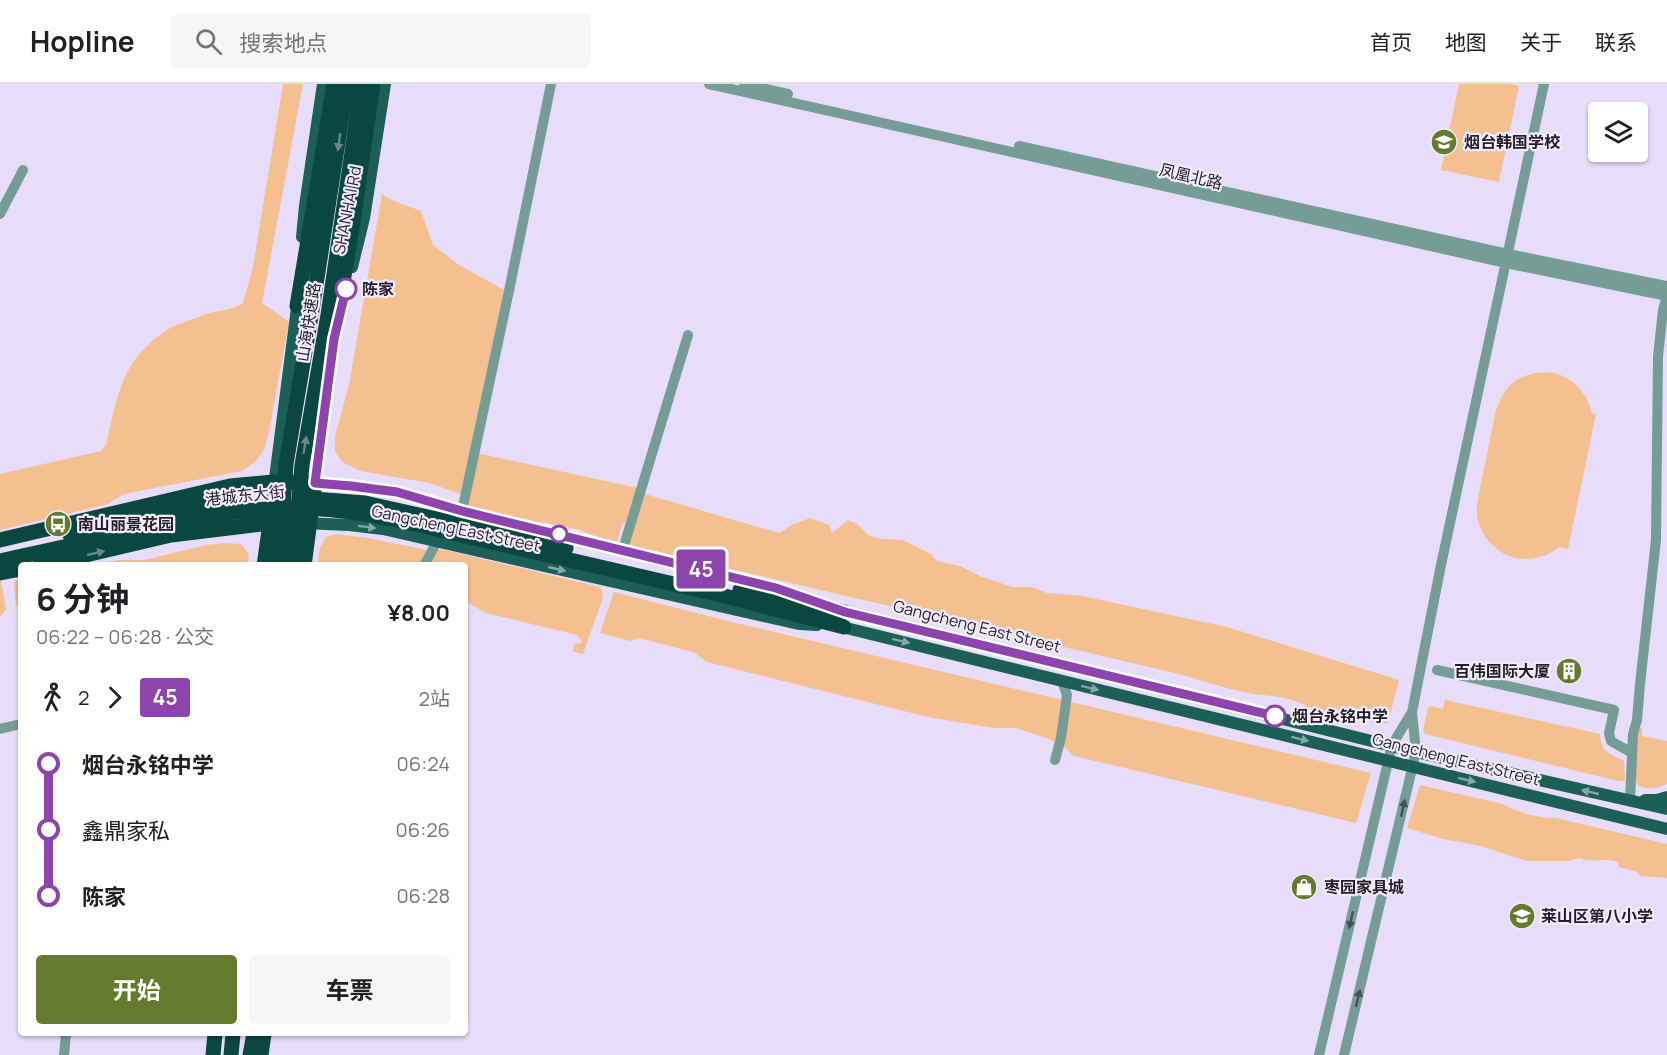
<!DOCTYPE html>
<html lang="zh">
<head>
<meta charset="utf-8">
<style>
  body { margin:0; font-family:Manrope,"Noto Sans SC",sans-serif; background:#f6f6f6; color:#202124; height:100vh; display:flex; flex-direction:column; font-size:22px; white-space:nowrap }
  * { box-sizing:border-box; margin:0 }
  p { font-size:20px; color:#757577 }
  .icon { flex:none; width:33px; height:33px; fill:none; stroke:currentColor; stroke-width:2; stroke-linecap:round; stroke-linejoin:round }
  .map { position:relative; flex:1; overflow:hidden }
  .side { position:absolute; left:18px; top:478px; width:450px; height:474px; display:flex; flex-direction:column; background:#fff; border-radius:6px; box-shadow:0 2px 4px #0004 }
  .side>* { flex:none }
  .badge { padding:0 12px; border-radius:4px; font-size:21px; line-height:39px }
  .tools { position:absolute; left:1588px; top:18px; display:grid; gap:12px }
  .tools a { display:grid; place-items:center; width:60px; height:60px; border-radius:6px; background:#fff; box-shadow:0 2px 4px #0004; font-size:30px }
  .map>.badge { position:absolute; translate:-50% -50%; box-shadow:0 0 0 3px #fff }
  .legs { display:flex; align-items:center; gap:9px; height:66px; padding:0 18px; font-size:20px }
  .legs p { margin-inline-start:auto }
  .head { display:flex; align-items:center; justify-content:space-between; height:102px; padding:0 18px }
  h1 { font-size:33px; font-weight:700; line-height:45px }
  .cta { display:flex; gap:12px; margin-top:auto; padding:12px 18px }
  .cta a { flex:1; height:69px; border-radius:6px; background:#647a2c; color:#fff; font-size:24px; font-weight:700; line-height:69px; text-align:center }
  .cta a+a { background:#f6f6f6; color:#202124 }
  ul { padding:0 18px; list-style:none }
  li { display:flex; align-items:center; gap:21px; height:66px; font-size:22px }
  li i { display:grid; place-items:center; width:9px; height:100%; margin:0 8px; background:currentColor }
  li i::after { content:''; width:15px; height:15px; margin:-8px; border:4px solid; border-radius:50%; background:#fff }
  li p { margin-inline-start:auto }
  li:first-child i { background:linear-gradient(#0000 50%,currentColor 0) }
  li:last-child i { background:linear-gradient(currentColor 50%,#0000 0) }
  header { display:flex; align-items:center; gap:36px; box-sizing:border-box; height:84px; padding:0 30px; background:#fff; border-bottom:2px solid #e0e0e0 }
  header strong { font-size:28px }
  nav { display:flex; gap:33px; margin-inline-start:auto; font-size:21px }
  .search { width:420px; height:54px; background:#f6f6f6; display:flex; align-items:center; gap:15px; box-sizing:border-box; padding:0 21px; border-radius:6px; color:#757577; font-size:22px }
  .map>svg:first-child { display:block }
  .green { fill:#f4c090 }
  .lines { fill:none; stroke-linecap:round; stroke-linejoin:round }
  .minor { stroke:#759d96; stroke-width:10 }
  .major { stroke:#1c5f57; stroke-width:12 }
  .highway { stroke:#0a4740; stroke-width:15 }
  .oneway { fill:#67898b }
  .oneway2 { fill:#87a6aa }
  .oneway3 { fill:#445156 }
  .line-1-casing { stroke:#fff; stroke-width:14 }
  .line-1 { stroke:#8e44ad; stroke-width:9 }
  .stop-1-dot { fill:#fff; stroke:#8e44ad; stroke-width:3 }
  .labels { text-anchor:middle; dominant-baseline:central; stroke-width:4.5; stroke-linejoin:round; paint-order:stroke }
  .poi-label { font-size:16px; font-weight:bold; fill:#241e2c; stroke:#f2ecfc; text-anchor:start }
  .street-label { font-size:16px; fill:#241e2c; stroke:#f2ecfc }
  .stop-label { font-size:16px; font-weight:bold; fill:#241e2c; stroke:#f2ecfc; text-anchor:start }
</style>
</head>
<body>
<header>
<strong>Hopline</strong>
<div class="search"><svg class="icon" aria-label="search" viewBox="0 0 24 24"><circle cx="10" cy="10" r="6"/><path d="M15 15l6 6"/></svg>搜索地点</div>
<nav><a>首页</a><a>地图</a><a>关于</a><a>联系</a></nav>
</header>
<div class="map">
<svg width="1667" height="971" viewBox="0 0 1667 971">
  <rect width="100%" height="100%" fill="#e8dcfb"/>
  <path class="green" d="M283,0H303L262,219L289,238L269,348L264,366L255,378L242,387L124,410L108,420L0,446V390L101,367L106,361C117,314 121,277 164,248C174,241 187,237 199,233C213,226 229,228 243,219L253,183Z
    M1459,0H1511L1519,2L1499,98L1441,86Z
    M382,110C394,119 407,121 421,127L433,161L459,181L504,206L461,410L429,399L361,387L342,378L335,367V352L349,301Z
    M1535,289C1541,289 1548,288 1554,289C1573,293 1588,311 1592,329L1596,330L1568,465L1559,463C1547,473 1530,477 1515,474C1496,469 1479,451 1477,431C1476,419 1480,406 1482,394C1487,372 1491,349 1496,326C1505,304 1511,295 1535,289Z
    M477,369L638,404L625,439L622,440L617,458L592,451L580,446L547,439L532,438L467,422Z
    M645,410L779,449L792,441L810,434L829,441L832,449L848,436L857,440L869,452L883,455L903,456L931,470L937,477L960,482L982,493L1013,503H1032L1047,509L1082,512L1227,543L1399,596L1388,639L1379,640L1308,623C1285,610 1267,613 1243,608C1221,603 1200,596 1179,590L629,461Z
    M336,450L368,454L427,466L419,481L317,482L320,464L326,453Z
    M224,459L241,460L249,470L248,481H92L118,476H144L206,461Z
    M441,465L600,503L602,506L603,514L583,570L572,567L575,560L581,559V556L577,551L486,529L465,517V482H430L437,466Z
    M0,496H1L6,525L0,533Z
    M21,496V520L16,522L14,497Z
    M614,508L724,536L1371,689L1356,739L1074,672L1063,662L1049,655L1016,644H994L928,633L707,578L693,568L639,554L630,557L600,549Z
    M1445,616L1600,650C1601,668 1610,670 1624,677L1625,697H1618L1425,650L1423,647L1428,624L1430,622L1443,625Z
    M1636,644H1642V652L1667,657V700C1657,705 1644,707 1636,699Z
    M1420,701L1503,720C1519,729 1538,734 1556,734L1667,760V794L1640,792L1637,788L1619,783L1618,778C1605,773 1592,780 1579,774L1569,777H1526L1481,762L1443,755L1407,744Z"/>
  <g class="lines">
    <path class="minor" d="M709,0L1506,179L1667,212
      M744,0L788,10
      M1019,62L1508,170L1667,202
      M0,130L23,86
      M462,427L510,202L551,0
      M623,465L688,251
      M424,482L437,457
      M1437,586L1614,626L1609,649L1611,657L1632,669
      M0,645L21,640
      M1055,676L1061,654L1067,611L1062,597
      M1630,717L1633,650L1637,636L1640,600L1656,456L1658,272L1663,226L1667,212
      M64,971L66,950
      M1319,971L1392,661L1412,628L1441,481L1544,0
      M1344,971L1416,668L1412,628"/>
    <path class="major" d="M302,153L305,122L323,0
      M352,183L364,134L385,0
      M344,214L334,256L315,399L351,402L397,408L462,427L775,503L807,515
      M270,433L298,216
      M303,439L349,441L383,445L799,540L817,541
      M837,525L1416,668L1667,725
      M838,542L1667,745
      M1645,716H1657L1667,713"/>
    <path class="highway" d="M297,222L334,0
      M339,222L353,138L373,0
      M313,415L365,419L566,464
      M70,451L167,429L235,419
      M0,456L230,402L274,398L315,399L304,482
      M0,477C45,467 89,457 134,448C184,437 235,425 287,424C340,423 393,434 444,447L717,510L844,543
      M39,482L171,451L270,439L264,482
      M279,482L286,380L313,220L347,0
      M293,482L302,381L328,231L362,0
      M0,489L21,485
      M740,506L845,528
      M213,971L215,950
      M231,971L233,950
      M250,971L254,950
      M261,971L264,950"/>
  </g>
  <defs><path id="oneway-solid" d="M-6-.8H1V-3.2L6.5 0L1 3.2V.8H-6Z" transform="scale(1.5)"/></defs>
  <g class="oneway">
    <use href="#oneway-solid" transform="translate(339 58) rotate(98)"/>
    <use href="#oneway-solid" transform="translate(305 361) rotate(-80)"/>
    <use href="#oneway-solid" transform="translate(96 469) rotate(-13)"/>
  </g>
  <g class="oneway2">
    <use href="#oneway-solid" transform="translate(367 443) rotate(7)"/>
    <use href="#oneway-solid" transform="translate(557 485) rotate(13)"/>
    <use href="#oneway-solid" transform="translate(901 557) rotate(14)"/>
    <use href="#oneway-solid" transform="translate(1090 604) rotate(14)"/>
    <use href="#oneway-solid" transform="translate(1300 655) rotate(14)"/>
    <use href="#oneway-solid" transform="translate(1467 696) rotate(14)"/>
    <use href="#oneway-solid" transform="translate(1590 708) rotate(-167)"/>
  </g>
  <g class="oneway3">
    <use href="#oneway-solid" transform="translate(1403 724) rotate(-77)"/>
    <use href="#oneway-solid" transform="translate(1351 836) rotate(103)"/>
    <use href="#oneway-solid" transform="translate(1358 914) rotate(-77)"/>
  </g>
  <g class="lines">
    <defs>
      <path id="line-1" d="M346,205L334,255L315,399L351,402L397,408L462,427L776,504L845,528L1275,632"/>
    </defs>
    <use href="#line-1" class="line-1-casing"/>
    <use href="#line-1" class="line-1"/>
  </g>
  <defs>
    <symbol id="school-disc" viewBox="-11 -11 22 22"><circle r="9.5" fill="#647a2c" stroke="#f2ecfc"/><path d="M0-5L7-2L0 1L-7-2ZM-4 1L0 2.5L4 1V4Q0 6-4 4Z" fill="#fff"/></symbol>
    <symbol id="bus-disc" viewBox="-11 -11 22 22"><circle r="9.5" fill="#647a2c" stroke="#f2ecfc"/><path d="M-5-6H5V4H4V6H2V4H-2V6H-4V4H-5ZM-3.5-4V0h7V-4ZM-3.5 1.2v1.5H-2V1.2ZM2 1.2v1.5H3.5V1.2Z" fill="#fff"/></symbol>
    <symbol id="building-disc" viewBox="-11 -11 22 22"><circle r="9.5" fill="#647a2c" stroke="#f2ecfc"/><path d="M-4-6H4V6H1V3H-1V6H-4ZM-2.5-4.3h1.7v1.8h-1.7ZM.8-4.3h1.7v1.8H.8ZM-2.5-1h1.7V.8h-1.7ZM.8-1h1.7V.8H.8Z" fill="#fff"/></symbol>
    <symbol id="shop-disc" viewBox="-11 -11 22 22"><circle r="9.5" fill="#647a2c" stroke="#f2ecfc"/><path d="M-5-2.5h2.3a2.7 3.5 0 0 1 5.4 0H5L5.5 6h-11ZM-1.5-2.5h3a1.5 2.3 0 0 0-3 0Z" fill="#fff"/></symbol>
  </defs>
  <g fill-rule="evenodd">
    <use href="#school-disc" x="1429" y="43" width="30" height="30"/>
    <use href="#bus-disc" x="43" y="425" width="30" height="30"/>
    <use href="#building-disc" x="1554" y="572" width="30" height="30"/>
    <use href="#shop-disc" x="1289" y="788" width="30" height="30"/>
    <use href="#school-disc" x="1507" y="817" width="30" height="30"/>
  </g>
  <g class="stop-1-dot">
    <circle cx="346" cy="205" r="10"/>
    <circle cx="559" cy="450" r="8"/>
    <circle cx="1275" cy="632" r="10"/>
  </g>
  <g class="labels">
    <g class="poi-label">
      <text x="1464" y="58">烟台韩国学校</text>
      <text x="78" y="440">南山丽景花园</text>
      <text x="1550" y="587" text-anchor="end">百伟国际大厦</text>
      <text x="1324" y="803">枣园家具城</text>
      <text x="1541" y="832">莱山区第八小学</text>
    </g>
    <g class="street-label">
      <text transform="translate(1191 92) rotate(13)">凤凰北路</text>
      <text transform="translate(347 126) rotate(-79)">SHANHAI Rd</text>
      <text transform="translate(308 238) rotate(-81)">山海快速路</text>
      <text transform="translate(245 411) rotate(-6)">港城东大街</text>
      <text transform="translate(456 444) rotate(12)">Gangcheng East Street</text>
      <text transform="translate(977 542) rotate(14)">Gangcheng East Street</text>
      <text transform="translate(1456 675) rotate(14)">Gangcheng East Street</text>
    </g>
    <g class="stop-label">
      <text x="362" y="205">陈家</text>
      <text x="1292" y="632">烟台永铭中学</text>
    </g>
  </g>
</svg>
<div class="tools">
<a><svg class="icon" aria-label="layers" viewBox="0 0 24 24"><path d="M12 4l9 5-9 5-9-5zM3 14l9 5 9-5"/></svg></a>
</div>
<b class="badge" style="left:701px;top:485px;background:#8e44ad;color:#fff">45</b>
<section class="side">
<div class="head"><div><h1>6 分钟</h1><p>06:22 – 06:28 · 公交</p></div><b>¥8.00</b></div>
<div class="legs"><svg class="icon" aria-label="walk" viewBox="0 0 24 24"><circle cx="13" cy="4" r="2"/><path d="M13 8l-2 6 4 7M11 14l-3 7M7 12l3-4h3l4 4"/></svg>2<svg class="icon" aria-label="forward" viewBox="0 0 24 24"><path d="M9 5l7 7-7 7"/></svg><b class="badge" style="background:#8e44ad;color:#fff">45</b><p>2站</p></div>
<ul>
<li><i style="color:#8e44ad"></i><b>烟台永铭中学</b><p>06:24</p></li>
<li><i style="color:#8e44ad"></i><span>鑫鼎家私</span><p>06:26</p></li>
<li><i style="color:#8e44ad"></i><b>陈家</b><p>06:28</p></li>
</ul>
<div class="cta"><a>开始</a><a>车票</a></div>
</section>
</div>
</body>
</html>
